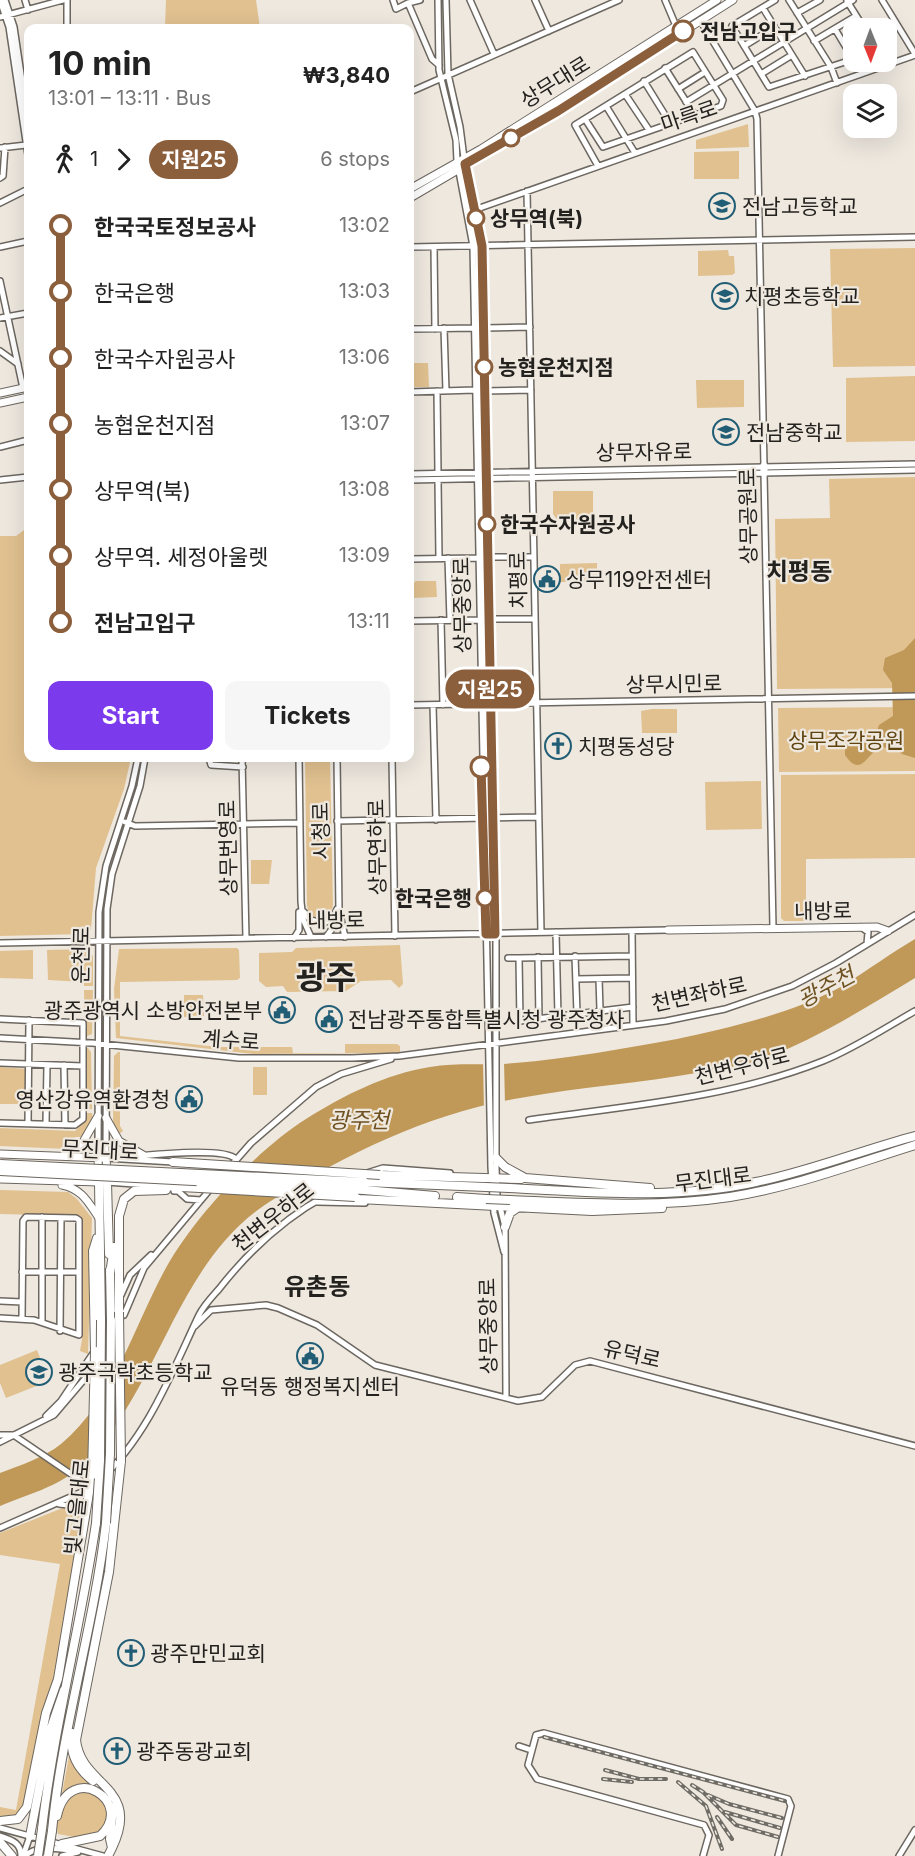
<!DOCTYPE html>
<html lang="en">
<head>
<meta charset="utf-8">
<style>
  body { margin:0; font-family:Inter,"Noto Sans KR",sans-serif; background:#f6f6f6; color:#222; height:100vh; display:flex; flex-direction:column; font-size:22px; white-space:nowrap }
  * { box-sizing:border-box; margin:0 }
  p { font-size:20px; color:#767676 }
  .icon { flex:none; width:33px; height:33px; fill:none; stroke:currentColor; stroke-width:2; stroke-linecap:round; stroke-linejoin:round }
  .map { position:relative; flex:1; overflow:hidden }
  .details { position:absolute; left:24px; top:24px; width:390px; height:738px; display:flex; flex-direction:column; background:#fff; border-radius:12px; box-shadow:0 6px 24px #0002 }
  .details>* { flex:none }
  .badge { padding:0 12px; border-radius:20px; font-size:21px; line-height:39px }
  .needle { width:39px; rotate:179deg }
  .buttons { position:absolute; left:843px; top:18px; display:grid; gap:12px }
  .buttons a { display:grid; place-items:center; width:54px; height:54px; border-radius:12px; background:#fff; box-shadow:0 6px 24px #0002; font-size:30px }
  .map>.badge { position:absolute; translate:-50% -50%; box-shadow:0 0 0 3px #fff }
  .legs { display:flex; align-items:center; gap:9px; height:66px; padding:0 24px; font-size:20px }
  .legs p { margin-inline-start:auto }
  .summary { display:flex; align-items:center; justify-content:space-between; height:102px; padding:0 24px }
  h1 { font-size:33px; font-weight:700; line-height:45px }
  .primary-button { display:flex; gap:12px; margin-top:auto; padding:12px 24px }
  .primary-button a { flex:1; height:69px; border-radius:12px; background:#7c3aed; color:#fff; font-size:24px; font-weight:700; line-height:69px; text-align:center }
  .primary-button a+a { background:#f6f6f6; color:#222 }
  ul { padding:0 24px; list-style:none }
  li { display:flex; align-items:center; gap:21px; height:66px; font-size:22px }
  li i { display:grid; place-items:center; width:9px; height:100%; margin:0 8px; background:currentColor }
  li i::after { content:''; width:15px; height:15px; margin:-8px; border:4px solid; border-radius:50%; background:#fff }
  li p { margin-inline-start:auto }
  li:first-child i { background:linear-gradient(#0000 50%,currentColor 0) }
  li:last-child i { background:linear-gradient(currentColor 50%,#0000 0) }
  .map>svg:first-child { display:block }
  .green { fill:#e1c190 }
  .water { fill:#c09857 }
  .pier { fill:#eee8df }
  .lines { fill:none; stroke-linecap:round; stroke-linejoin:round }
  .minor-casing { stroke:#6c6760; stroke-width:8 }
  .major-casing { stroke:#6c6760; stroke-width:9 }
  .highway-casing { stroke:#6c6760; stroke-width:10 }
  .minor { stroke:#fff; stroke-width:5 }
  .major { stroke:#fff; stroke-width:7 }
  .highway { stroke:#fff; stroke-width:8 }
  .rail-casing { stroke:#6f6c66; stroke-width:4 }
  .rail { stroke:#eee8df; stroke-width:1.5; stroke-dasharray:4.5; stroke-linecap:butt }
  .highway-bridge-casing { stroke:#6c6760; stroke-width:10; stroke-linecap:butt }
  .highway-bridge { stroke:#fff; stroke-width:8 }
  .line-1-casing { stroke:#fff; stroke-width:14 }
  .line-1 { stroke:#8b5e3c; stroke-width:9 }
  .stop-1-dot { fill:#fff; stroke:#8b5e3c; stroke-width:3 }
  .labels { text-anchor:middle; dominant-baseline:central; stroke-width:4.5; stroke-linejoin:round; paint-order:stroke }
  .stop-label { font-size:21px; font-weight:bold; fill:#24221f; stroke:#eee8df; text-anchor:start }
  .street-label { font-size:21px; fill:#24221f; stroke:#eee8df }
  .poi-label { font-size:21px; fill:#24221f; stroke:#eee8df; text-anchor:start }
  .park-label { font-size:21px; fill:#604410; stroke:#eee8df }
  .water-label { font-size:22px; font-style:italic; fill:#6f5221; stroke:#eee8df }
  .quarter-label { font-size:24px; font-weight:bold; fill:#24221f; stroke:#eee8df }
  .town-label { font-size:33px; font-weight:bold; fill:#24221f; stroke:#eee8df }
</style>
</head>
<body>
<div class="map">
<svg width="915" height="1856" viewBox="0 0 915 1856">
  <rect width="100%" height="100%" fill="#eee8df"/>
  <path class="green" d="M166,0H256L260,28H165Z
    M748,124L749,147L696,149V140Z
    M739,151V179H694V152Z
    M915,248V366L833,367L830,249Z
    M728,250L729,256H734L735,273L732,275L698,276V251Z
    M410,363H428L429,387H410Z
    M915,376V441L846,442V378Z
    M696,380H744V407L697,408Z
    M915,477V688L777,689L775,519L830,518L829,479Z
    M553,491H593V521H558L553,514Z
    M28,527V758H131L124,789L96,868L91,930L85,934L0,936V536H16Z
    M597,563V582H560V564Z
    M416,581H436L437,597L412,598L410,586Z
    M915,707V771L779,772L778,708Z
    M652,709H677V733H642L641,711Z
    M305,758H330L333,905L331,913L320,920L309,914L307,905Z
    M915,774V858L806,859V921H784L781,918V775Z
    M761,781L762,829L706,830L705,782Z
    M251,860H272L269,884H251Z
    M400,945L403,984L399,988L391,980L361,981L346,991L287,992L283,986L266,987L259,981V953L292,952L296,948Z
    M237,948L239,950L240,978L237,980L120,982V1036L218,1047H292L293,1053H345V1044H397L400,1046V1053L253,1054L116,1038L114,989L119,949Z
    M85,949L93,956V986H84V982L48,980L47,950Z
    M33,950V979L0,978V951Z
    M84,990H93L92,1034L85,1037Z
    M184,995H203L204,1016L184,1017Z
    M85,1048H88L91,1052L92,1109H85Z
    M118,1052H120V1126L123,1131L118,1135L113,1126L114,1056Z
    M0,1067L27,1069V1104H0Z
    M253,1067H267V1095H253Z
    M85,1113H92L93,1120L82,1137H75L67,1149L0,1146V1128L75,1131L84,1122Z
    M0,1190L68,1192L77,1199L92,1218L88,1354L80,1351L82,1339L81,1216L0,1214Z
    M37,1350L49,1381L6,1398L0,1383V1365Z
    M65,1507H74L82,1518L54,1690L25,1807L18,1816L0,1818V1807L16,1810L60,1564L0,1555V1533Z
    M70,1751L93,1786L61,1799Z
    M78,1791L99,1794L109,1812L103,1832L80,1838L58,1834C53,1817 64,1800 78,1791Z"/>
  <path class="water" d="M915,638V758L902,754L895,747C891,748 885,747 880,748C867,753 861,779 845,755V747L863,735L876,734L879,725L893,716L892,683L883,670L885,658L904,650Z
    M915,939V978C865,1008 812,1042 757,1061C740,1067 720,1068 702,1072C642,1083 580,1087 520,1098C431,1113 350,1152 274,1199C173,1260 162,1391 80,1467C58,1487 26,1495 0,1506V1473C19,1466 45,1457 61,1444C115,1399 134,1325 167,1266C196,1215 257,1150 306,1119C344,1095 386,1074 430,1067C458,1062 487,1066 515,1063C567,1059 626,1048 677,1039C730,1028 797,1012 844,985C868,970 891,953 915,939Z"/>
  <path class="pier" d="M504,1061L505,1105L484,1110L483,1062Z"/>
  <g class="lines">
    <defs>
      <path id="minor" d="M0,0L9,27L28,155
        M5,0L14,27L28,121
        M25,0L28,10
        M393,0L396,9L408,3L432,59L439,65
        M438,0L439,70L456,140L457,161L473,246L491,1167L494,1213L504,1252
        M446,0L448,74L460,127L464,158
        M470,0L494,54
        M535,0L549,31
        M665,0L676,26
        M775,0L732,26L769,87L854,59
        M789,0L831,67L837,83
        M882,0L915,54
        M847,1L864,28
        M408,3L420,0
        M763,8L805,76
        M797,13L820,0
        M0,17L63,0
        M700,20L755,111L757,119L764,466
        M67,28V0
        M835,29L853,59
        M814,41L856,16
        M744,46L775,27
        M665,68L694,114
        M761,74L792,55
        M644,81L670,123
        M678,89L705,72
        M410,92L619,0
        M625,94L649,130
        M686,102L853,0
        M606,106L635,153
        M585,119L603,147L721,106L723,100L693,52L575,125L598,166
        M0,148L26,145
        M465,164L482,246L496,934V1167L497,1195L505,1227L506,1398
        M0,178L3,176L5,147
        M527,191L541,932
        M0,203L28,189
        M474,210L915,55
        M0,247L28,241
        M410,247L915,237
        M434,247L435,329
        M0,281L23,388
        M0,318L28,313
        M444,328L446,391
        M484,328L530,327
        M410,329L474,328
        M0,351L18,364
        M437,391L438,473
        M484,391L531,390
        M410,392L475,390
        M0,447L28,440
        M764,473L773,928
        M410,474L915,464
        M0,480L28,477
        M410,480L915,470
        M438,480L439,558
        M488,557H534
        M448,558L450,620
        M410,559L478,558
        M489,619H535
        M441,620L443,705
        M410,621L479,620
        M410,705L915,696
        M433,705L436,820
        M145,758L140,786L112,874L107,909L106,1158L173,1162
        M209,758L211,765L243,767
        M242,758L246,938
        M299,758L301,902L303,919L311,937
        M392,758L395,936
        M337,821L538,817
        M125,822L135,826L300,823
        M304,912L310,920L324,923L333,918L337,909
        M340,915L345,937
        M861,927L868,932L867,944
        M632,931L633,1025
        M556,932L558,1016
        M326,937L338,921L339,910L337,758
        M294,938L299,930V912
        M0,943L668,930
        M575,956L577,1013
        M632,956L519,958L520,1021L633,1007
        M538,957L539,1019
        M508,958H519
        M576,979L632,978
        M599,979L600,1010
        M0,1019L83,1023V1119L75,1125L0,1123
        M0,1038L92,1043L239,1058H352L399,1056L666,1021L725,1009L792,986L836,963L915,915
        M0,1063L83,1066
        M64,1065L65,1125
        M529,1120C627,1106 730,1098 823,1061C855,1048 885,1028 915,1011
        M28,1123L29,1020
        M46,1124L47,1065
        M130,1157C148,1155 224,1147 236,1159
        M98,1158L99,912L106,866L132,786L138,758
        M367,1173L383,1168L450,1173
        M222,1176L251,1143L316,1087L341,1074L391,1059
        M106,1182L163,1186
        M174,1191H178L187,1199L201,1200
        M317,1202L365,1203
        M22,1272H79
        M121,1295L130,1275L151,1255
        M0,1301L22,1302
        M124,1315L144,1268L212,1187
        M0,1318L34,1320L79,1335V1220L76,1218L26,1217L23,1221L22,1319
        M42,1322V1217
        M195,1326L211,1310L266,1305L278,1308L317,1325L375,1365L518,1401L542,1397L575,1365L590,1361L915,1446
        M60,1331L61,1218
        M46,1416L61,1401L94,1352
        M0,1435H13
        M15,1436L90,1487
        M0,1442L54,1415L88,1375
        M98,1482C148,1436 171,1374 199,1315C204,1305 212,1297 219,1289C248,1252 283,1219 325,1196
        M59,1504L78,1506L85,1514
        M0,1528L91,1488
        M519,1746L531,1750
        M0,1828L103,1856
        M0,1836C11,1840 21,1842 21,1856
        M23,1856L30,1836
        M25,1856C38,1844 56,1849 72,1850
        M62,1856L78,1852
        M703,1856L709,1835L704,1825L537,1779L528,1765L536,1735L544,1733L788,1799L791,1806L778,1856
        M899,1856L915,1830"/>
      <path id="major" d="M410,189L481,149L717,0
        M410,198L558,111L733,0
        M0,393L28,387
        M0,403L28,397
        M764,466V473
        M668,930L877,927L888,931
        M106,1118L119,1141L143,1155
        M0,1154L106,1158L107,1173
        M64,1156L83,1142L98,1116
        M0,1179L99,1182L98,1158
        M62,1185C82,1189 88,1202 99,1218"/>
      <path id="highway" d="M496,1158L505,1167L525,1178L650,1188
        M173,1162L189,1163
        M380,1175L521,1179
        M99,1182L101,1320
        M107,1182L109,1254
        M364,1182L486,1187
        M161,1186L200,1188
        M509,1188C591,1192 675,1200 756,1182C810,1171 862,1150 915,1136
        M364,1190L435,1196
        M355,1197L359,1199L592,1211L662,1208
        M457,1197L486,1199
        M510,1200C583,1203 657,1208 730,1197C793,1187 854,1164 915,1145
        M505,1227L510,1213L517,1208
        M110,1270L111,1320
        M110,1274L114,1247
        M119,1312V1216L124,1199L134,1191L166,1190
        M95,1351L93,1251L97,1238
        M72,1733C69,1753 78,1769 93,1781
        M57,1816C69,1759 137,1802 100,1836L62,1844
        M0,1821L18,1819L27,1807L46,1713L58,1679L92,1475
        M42,1829C54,1726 81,1625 96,1523
        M52,1831C62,1727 94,1627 106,1523
        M30,1836L50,1731L64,1690
        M0,1842L12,1856
        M112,1848C142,1786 81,1787 76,1740L109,1572L121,1461
        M108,1856L112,1848L110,1839L113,1807"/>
    </defs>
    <use href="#minor" class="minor-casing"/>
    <use href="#major" class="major-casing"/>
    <use href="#highway" class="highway-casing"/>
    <use href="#minor" class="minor"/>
    <use href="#major" class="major"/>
    <use href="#highway" class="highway"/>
    <defs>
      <path id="rail" d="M544,1737L785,1801
        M605,1770L639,1779H666
        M603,1779L632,1782
        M678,1782L706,1806L722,1849
        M692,1785L703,1792L736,1825L778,1837
        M708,1795L729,1804L782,1818
        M725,1812L780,1828
        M717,1817L732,1839"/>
    </defs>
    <use href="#rail" class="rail-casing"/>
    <use href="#rail" class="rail"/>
    <defs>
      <path id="highway-bridge" d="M189,1163L380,1175
        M0,1164L364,1182
        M0,1171L364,1190
        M486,1187L509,1188
        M200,1188L355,1197
        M486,1199L510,1200
        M119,1312L121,1461
        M92,1475L95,1351
        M96,1523L100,1461L101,1320
        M106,1523L110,1454L111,1320
        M38,1856L42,1829
        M48,1856L52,1831"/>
    </defs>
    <use href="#highway-bridge" class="highway-bridge-casing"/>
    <use href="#highway-bridge" class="highway-bridge"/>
  </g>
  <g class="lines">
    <defs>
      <path id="line-1" d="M481,767L486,934H495L482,246L465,164L558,111L683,31"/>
    </defs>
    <use href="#line-1" class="line-1-casing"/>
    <use href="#line-1" class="line-1"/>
  </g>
  <defs>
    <symbol id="school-ring" viewBox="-11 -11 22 22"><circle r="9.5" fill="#eee8df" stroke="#215d75" stroke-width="1.5"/><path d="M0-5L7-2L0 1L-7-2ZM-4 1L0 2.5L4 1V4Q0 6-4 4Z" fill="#215d75"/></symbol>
    <symbol id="civic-ring" viewBox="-11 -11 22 22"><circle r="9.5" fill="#eee8df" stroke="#215d75" stroke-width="1.5"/><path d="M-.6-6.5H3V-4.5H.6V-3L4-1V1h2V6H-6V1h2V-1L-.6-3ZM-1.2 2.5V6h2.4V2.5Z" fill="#215d75"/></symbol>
    <symbol id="church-ring" viewBox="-11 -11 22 22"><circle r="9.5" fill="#eee8df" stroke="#215d75" stroke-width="1.5"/><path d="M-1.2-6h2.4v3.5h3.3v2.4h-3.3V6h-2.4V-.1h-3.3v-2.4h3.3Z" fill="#215d75"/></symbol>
  </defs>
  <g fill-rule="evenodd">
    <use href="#school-ring" x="707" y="191" width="30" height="30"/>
    <use href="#school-ring" x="710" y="281" width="30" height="30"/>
    <use href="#school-ring" x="711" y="417" width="30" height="30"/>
    <use href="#civic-ring" x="532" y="564" width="30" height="30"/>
    <use href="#church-ring" x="543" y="731" width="30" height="30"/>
    <use href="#civic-ring" x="267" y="995" width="30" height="30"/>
    <use href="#civic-ring" x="314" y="1004" width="30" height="30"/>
    <use href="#civic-ring" x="174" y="1084" width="30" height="30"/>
    <use href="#civic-ring" x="295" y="1341" width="30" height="30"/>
    <use href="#school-ring" x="24" y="1357" width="30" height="30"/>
    <use href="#church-ring" x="116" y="1638" width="30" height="30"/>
    <use href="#church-ring" x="102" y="1736" width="30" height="30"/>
  </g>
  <g class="stop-1-dot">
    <circle cx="683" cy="31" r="10"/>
    <circle cx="511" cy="138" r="8"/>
    <circle cx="476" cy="218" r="8"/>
    <circle cx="484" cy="367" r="8"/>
    <circle cx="487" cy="524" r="8"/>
    <circle cx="481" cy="767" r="10"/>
    <circle cx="485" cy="898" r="8"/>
  </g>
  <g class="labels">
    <g class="stop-label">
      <text x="700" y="31">전남고입구</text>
      <text x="490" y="218">상무역(북)</text>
      <text x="498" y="367">농협운천지점</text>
      <text x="500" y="524">한국수자원공사</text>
      <text x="472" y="898" text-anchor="end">한국은행</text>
    </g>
    <g class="street-label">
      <text transform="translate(555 82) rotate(-32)">상무대로</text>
      <text transform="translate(689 116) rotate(-19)">마륵로</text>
      <text transform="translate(644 452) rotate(-1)">상무자유로</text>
      <text transform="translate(748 516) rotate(-91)">상무공원로</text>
      <text transform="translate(518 580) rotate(-91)">치평로</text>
      <text transform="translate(462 605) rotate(-91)">상무중앙로</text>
      <text transform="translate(674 684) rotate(-1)">상무시민로</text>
      <text transform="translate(321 831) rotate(-91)">시청로</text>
      <text transform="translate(377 847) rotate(-91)">상무연하로</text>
      <text transform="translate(228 848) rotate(-91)">상무번영로</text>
      <text transform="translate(823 911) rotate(-1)">내방로</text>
      <text transform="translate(336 920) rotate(-1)">내방로</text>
      <text transform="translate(81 955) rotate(-89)">운천로</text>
      <text transform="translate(699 994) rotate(-12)">천변좌하로</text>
      <text transform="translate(231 1040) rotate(4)">계수로</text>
      <text transform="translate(742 1066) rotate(-14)">천변우하로</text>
      <text transform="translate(100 1150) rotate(3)">무진대로</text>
      <text transform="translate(713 1179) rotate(-7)">무진대로</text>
      <text transform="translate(273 1217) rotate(-38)">천변우하로</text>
      <text transform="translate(488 1326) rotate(-91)">상무중앙로</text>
      <text transform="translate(632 1354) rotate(13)">유덕로</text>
      <text transform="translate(77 1507) rotate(-84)">빛고을대로</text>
    </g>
    <g class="poi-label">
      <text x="742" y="206">전남고등학교</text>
      <text x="744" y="296">치평초등학교</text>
      <text x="746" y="432">전남중학교</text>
      <text x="566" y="579">상무119안전센터</text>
      <text x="578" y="746">치평동성당</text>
      <text x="262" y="1010" text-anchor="end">광주광역시 소방안전본부</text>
      <text x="348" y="1019">전남광주통합특별시청 광주청사</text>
      <text x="170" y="1099" text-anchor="end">영산강유역환경청</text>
      <text x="58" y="1372">광주극락초등학교</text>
      <text x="310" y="1386" text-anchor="middle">유덕동 행정복지센터</text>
      <text x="150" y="1653">광주만민교회</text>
      <text x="136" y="1751">광주동광교회</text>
    </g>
    <g class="park-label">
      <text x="846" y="740">상무조각공원</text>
    </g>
    <g class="water-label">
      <text transform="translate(826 987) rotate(-28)">광주천</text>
      <text x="359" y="1120">광주천</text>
    </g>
    <g class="quarter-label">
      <text x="799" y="571">치평동</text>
      <text x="317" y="1286">유촌동</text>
    </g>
    <g class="town-label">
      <text x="326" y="977">광주</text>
    </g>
  </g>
</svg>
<div class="buttons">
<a><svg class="needle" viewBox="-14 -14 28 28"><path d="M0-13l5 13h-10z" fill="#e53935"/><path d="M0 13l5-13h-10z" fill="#767676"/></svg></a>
<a><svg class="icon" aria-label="layers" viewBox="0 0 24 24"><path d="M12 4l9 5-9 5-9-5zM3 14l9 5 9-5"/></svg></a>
</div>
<b class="badge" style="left:490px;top:689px;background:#8b5e3c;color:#fff">지원25</b>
<section class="details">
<div class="summary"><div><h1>10 min</h1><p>13:01 – 13:11 · Bus</p></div><b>₩3,840</b></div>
<div class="legs"><svg class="icon" aria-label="walk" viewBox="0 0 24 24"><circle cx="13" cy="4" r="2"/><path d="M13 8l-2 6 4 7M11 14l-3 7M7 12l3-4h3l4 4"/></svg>1<svg class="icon" aria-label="forward" viewBox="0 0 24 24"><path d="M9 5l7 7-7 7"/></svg><b class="badge" style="background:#8b5e3c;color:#fff">지원25</b><p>6 stops</p></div>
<ul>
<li><i style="color:#8b5e3c"></i><b>한국국토정보공사</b><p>13:02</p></li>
<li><i style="color:#8b5e3c"></i><span>한국은행</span><p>13:03</p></li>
<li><i style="color:#8b5e3c"></i><span>한국수자원공사</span><p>13:06</p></li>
<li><i style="color:#8b5e3c"></i><span>농협운천지점</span><p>13:07</p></li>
<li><i style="color:#8b5e3c"></i><span>상무역(북)</span><p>13:08</p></li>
<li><i style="color:#8b5e3c"></i><span>상무역. 세정아울렛</span><p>13:09</p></li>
<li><i style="color:#8b5e3c"></i><b>전남고입구</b><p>13:11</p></li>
</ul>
<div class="primary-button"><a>Start</a><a>Tickets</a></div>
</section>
</div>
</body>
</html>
